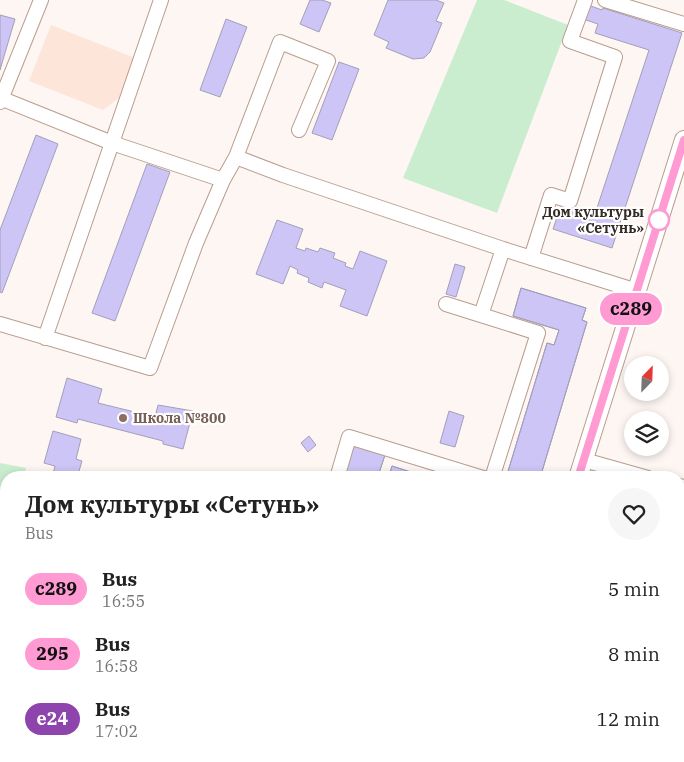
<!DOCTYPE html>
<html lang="en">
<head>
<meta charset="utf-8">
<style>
  body { margin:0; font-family:"IBM Plex Serif",serif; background:#f6f6f6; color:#222; height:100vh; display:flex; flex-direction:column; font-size:19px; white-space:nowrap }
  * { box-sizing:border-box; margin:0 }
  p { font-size:16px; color:#767676 }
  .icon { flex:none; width:28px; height:28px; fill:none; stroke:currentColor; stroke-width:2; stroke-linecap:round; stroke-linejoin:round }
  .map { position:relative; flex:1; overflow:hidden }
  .details { position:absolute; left:0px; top:471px; width:685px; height:291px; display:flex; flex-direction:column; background:#fff; border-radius:20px 20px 0 0; box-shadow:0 2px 8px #0003 }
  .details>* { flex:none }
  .badge { padding:0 10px; border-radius:16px; font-size:18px; line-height:32px }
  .needle { width:32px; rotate:23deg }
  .buttons { position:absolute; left:624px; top:356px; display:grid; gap:10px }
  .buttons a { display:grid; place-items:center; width:45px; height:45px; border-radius:50%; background:#fff; box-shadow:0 2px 8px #0003; font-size:25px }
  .map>.badge { position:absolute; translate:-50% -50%; box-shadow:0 0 0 2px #fff }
  .round { display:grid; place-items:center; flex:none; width:52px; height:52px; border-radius:26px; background:#f6f6f6 }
  .summary { display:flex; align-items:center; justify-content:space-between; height:85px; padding:0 25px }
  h1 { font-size:24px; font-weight:800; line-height:38px }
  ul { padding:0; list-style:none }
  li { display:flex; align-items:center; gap:15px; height:65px; padding:0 25px }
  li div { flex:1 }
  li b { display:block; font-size:19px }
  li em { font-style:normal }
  li .badge { min-width:55px; font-weight:700; text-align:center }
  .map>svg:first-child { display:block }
  .built { fill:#fde6d9 }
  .green { fill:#caedcf }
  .building { fill:#ccc5f5; stroke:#a39fbb }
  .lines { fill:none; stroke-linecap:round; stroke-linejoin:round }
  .minor-casing { stroke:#b99d8d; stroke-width:16 }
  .major-casing { stroke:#b99d8d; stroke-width:20 }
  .minor { stroke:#fff; stroke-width:14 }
  .major { stroke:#fff; stroke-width:18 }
  .line-casing { stroke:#fff; stroke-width:11 }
  .line { stroke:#ff9ad2; stroke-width:8 }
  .stop-dot { fill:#fff; stroke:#ff9ad2; stroke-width:2.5 }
  .education-dot { fill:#8d6e63; stroke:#fff; stroke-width:2 }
  .labels { text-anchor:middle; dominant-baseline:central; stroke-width:4.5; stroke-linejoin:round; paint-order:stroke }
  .stop-label { font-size:14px; font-weight:bold; fill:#362b24; stroke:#fff; text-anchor:end }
  .education-label { font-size:14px; font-weight:bold; fill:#785e54; stroke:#fff; text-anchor:start }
</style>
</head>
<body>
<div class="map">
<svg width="684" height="762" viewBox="0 0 684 762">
  <rect width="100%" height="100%" fill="#fdf6f3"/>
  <path class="built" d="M51,25L135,58L119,98L103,110L29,81Z"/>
  <path class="green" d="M477,0H504L568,25L497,213L403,178Z
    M0,463L26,468L24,477L6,478V517L0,515Z
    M207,756H241L260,762H206Z"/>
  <path class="building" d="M310,0H322L331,3L319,32L300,24Z
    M388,0H436L444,3L436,21L442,23L430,52L424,58L413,59L386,48L389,42L374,35Z
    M588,5L602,10L603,8L682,33L612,248L553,229L562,203L595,214L649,50L595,33L598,24L583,19Z
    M0,15L15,19L0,70Z
    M226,19L247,27L220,97L200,90Z
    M339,62L359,69L332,140L312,133Z
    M36,135L58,144L2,293L0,292V230Z
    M147,164L170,172L115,321L92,313Z
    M277,220L303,229L296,248L305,251L306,248L318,252L320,248L335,253L333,258L346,263L345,266L353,269L360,251L387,261L367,316L340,306L346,290L324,282L322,288L308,282L309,278L297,273L298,270L290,266L283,284L256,274Z
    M455,264L465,267L456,297L446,294Z
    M521,288L586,308L582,320L587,322L540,478H506L547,343L554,345L559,330L513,316Z
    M521,288L586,308L582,320L587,322L540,478H506L547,343L554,345L559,330L513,316Z
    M67,378L102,389L98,403L155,417L158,405L193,411L183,449L163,444V441L78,419L77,423L56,417Z
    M449,411L464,416L455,447L440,443Z
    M53,431L81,439L76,459L82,461L77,478H52L55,466L44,463Z
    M309,436L316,445L308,452L301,443Z
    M354,445L385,455L379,473L389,476L392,466L429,478H344Z
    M354,445L385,455L379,473L389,476L392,466L429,478H344Z
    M679,534L684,536L682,568L679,566Z
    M6,610V721L0,722V611Z
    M679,749L684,751V762H671L673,756H679Z
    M413,756H459L458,762H432Z
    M588,756H623L621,762H606Z"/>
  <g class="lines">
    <defs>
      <path id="minor" d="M605,0L684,24
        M0,98L112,143L223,180
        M0,102L41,0
        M236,157L283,175L503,249L481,315L538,333L492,478
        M503,249L637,291
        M531,258L551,195L570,201L615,57L570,41L585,0
        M446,304L481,315
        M0,324L150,368L196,243L223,180L236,157L280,42L328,61L299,130
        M45,338L161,0
        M584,460L648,478
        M337,478L349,437L483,478
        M679,486L684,487
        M679,582L684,584
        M679,735L684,737
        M264,756L286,762
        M497,756L517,762
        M17,762L48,756
        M652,762L654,756"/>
      <path id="major" d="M578,478L684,140
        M489,762L491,756"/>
    </defs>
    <use href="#minor" class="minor-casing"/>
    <use href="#major" class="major-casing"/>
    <use href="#minor" class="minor"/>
    <use href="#major" class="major"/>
  </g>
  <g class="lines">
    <defs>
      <path id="line" d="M578,478L684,140"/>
    </defs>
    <use href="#line" class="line-casing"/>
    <use href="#line" class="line"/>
  </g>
  <circle class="stop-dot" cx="659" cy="220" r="10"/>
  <circle class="education-dot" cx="123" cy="418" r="5"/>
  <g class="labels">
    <g class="stop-label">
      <text x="644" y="212">Дом культуры<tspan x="644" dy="16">«Сетунь»</tspan></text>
    </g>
    <g class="education-label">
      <text x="133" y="418">Школа №800</text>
    </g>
  </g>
</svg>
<div class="buttons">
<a><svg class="needle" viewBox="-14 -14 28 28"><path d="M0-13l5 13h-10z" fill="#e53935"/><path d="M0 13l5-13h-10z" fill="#767676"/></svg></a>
<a><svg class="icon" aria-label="layers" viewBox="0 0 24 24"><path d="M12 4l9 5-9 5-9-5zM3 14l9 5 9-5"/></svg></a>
</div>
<b class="badge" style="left:631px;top:309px;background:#ff9ad2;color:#111">с289</b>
<section class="details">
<div class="summary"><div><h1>Дом культуры «Сетунь»</h1><p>Bus</p></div><a class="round"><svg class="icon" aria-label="heart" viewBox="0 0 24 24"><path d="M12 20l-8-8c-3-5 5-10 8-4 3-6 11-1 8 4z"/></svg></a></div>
<ul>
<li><span class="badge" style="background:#ff9ad2;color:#111">с289</span><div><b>Bus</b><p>16:55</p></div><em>5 min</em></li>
<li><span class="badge" style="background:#ff9ad2;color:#111">295</span><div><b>Bus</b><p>16:58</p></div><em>8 min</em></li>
<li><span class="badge" style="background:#8e44ad;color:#fff">е24</span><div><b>Bus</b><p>17:02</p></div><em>12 min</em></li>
</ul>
</section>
</div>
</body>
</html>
